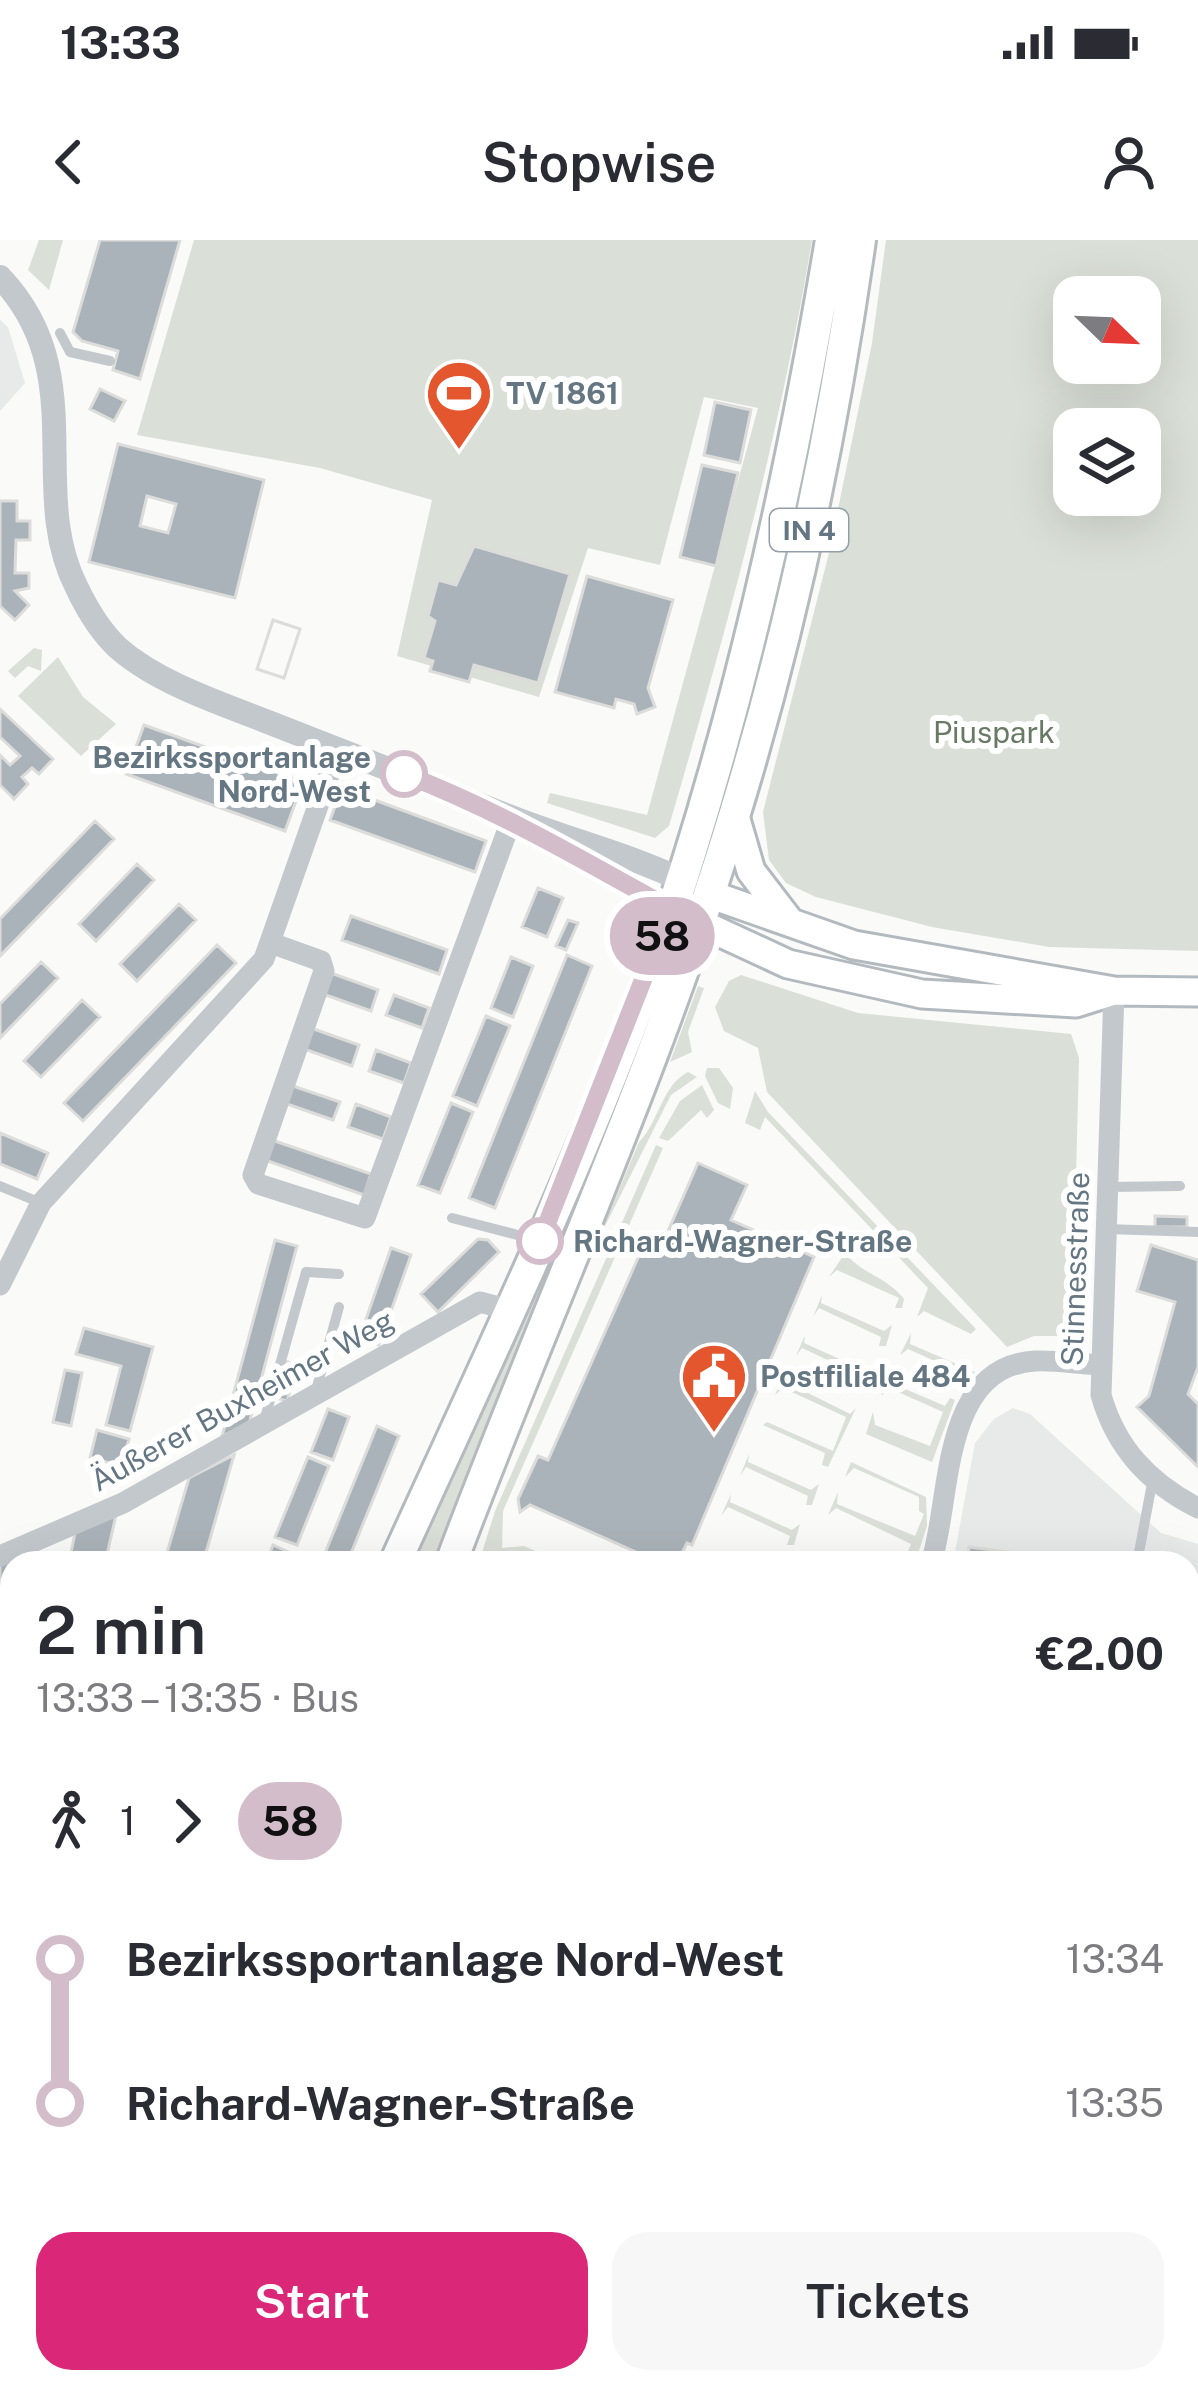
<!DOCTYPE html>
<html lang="en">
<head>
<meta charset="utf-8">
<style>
  body { margin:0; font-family:"Public Sans",sans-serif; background:#f7f7f7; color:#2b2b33; height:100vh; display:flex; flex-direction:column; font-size:45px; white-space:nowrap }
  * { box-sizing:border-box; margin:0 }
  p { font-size:39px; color:#7c7c81 }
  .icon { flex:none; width:66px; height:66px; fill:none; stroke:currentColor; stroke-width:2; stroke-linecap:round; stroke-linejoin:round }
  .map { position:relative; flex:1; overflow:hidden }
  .details { position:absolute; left:0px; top:1311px; width:1200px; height:843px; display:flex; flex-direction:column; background:#fff; border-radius:36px 36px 0 0; box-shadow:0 12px 48px #0002 }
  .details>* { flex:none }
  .badge { padding:0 24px; border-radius:39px; font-size:42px; line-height:78px }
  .needle { width:78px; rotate:113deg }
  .fabs { position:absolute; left:1053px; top:36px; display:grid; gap:24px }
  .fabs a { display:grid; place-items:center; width:108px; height:108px; border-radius:24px; background:#fff; box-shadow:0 12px 48px #0002; font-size:60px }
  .map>.badge { position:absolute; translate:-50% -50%; box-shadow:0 0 0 6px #fff }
  .legs { display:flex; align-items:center; gap:18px; height:132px; padding:0 36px; font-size:39px }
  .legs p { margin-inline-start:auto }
  .head { display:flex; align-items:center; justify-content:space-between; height:204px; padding:0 36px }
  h1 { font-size:66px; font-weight:600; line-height:90px }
  .button { display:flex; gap:24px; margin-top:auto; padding:24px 36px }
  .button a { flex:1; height:138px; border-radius:36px; background:#db2777; color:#fff; font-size:48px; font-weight:600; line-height:138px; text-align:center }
  .button a+a { background:#f7f7f7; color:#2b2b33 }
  ul { padding:0 36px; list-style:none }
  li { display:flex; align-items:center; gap:42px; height:144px; font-size:45px }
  li i { display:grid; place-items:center; width:18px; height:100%; margin:0 15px; background:currentColor }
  li i::after { content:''; width:30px; height:30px; margin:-15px; border:9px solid; border-radius:50%; background:#fff }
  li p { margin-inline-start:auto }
  li:first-child i { background:linear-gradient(#0000 50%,currentColor 0) }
  li:last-child i { background:linear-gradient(currentColor 50%,#0000 0) }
  .status { display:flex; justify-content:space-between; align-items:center; height:84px; padding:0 60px; background:#fff; direction:ltr }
  .status svg { height:33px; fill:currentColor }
  header { display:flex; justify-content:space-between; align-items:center; height:156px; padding:0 36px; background:#fff; font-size:54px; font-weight:600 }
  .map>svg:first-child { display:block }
  .built { fill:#e8e9e9 }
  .green { fill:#dadfd7; fill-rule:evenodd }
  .building { fill:#aab3b9; stroke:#dcdcda; stroke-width:3; fill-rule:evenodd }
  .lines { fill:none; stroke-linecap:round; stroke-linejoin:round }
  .secondary-casing { stroke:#b3babf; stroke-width:33 }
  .primary-casing { stroke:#b5babe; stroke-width:36 }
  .service { stroke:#c3c8cc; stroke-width:10 }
  .minor { stroke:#c3c8cc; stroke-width:21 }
  .tertiary { stroke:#c3c8cc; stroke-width:24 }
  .secondary { stroke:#fff; stroke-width:27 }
  .primary { stroke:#fff; stroke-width:30 }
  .line-1-casing { stroke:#fff; stroke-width:27 }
  .line-1 { stroke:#d3bdca; stroke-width:18 }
  .stop-1-dot { fill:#fff; stroke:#d3bdca; stroke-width:6 }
  .labels { text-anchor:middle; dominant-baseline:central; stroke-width:12; stroke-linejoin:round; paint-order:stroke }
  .shield { fill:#fff; stroke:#939fa8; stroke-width:3 }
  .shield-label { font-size:27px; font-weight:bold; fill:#657683 }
  .poi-label { font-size:30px; font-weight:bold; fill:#657683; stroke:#fff; text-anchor:start }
  .park-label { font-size:30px; fill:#687a64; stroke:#fff }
  .stop-label { font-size:30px; font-weight:bold; fill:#657683; stroke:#fff; text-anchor:end }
  .street-label { font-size:30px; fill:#657683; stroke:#fff }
</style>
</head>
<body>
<div class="status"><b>13:33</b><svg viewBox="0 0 49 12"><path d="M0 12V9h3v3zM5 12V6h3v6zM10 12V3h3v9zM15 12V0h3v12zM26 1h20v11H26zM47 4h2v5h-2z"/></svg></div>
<header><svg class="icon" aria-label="back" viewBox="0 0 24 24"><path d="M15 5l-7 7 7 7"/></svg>Stopwise<svg class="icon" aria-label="person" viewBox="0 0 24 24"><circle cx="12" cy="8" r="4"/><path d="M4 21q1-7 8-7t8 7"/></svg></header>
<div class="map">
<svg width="1198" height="2153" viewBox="0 0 1198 2153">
  <rect width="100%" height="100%" fill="#fafaf8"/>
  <path class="built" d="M0,80L8,87L25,143L0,171Z
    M1013,1168L1030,1174L1161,1293L1198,1304V1539L1188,1570V1323H953L975,1203L994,1179Z"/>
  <path class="green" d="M39,0H63L49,50L28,30Z
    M194,0H812C779,199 726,392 669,586L655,598L547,563L550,553L647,575L758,168L704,157L660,325L588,308L539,457L397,416L432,260L320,228L137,195Z
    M842,0C829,183 781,367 729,542L765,406Z
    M886,0H1198V711L1049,707L932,687L816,657L786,643L769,620L763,572L829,313L872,103ZM1074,57H1140V123H1074ZM1074,189H1140V255H1074Z
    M34,408L42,410L41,431L28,426L15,438L8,431Z
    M58,417L83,457L116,484L81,516L18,456Z
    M664,733L445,1323H409Z
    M741,735L858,773L1071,794L1079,818L1072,1096H1034L1007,1107L767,852L758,808L724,791L715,767L729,741Z
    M698,746L704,748L688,792L692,812L670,822Z
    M707,828H719L733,848L730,869L718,863L705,836Z
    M688,832L697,837L671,855L597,1002L639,902C659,882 662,845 688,832Z
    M702,845L714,870L707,878L701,870L668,901L659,898L680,861Z
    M755,851L768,872L976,1089L971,1094L924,1071L917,1077L928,1048L765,877L760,890L745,883Z
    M656,905L663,908L503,1271L502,1308L524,1306L563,1323H509L481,1316L495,1271Z
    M845,1013C863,1035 886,1036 904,1059L902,1068H895L899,1058L837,1030L829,1037Z
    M822,1055L821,1063L884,1091L892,1085L886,1106H879L881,1097L819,1068L813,1077Z
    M911,1093L910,1104L975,1132L971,1137L908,1109L900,1115Z
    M805,1095L804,1103L866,1131L875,1125L868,1146H862L864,1137L802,1108L796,1116Z
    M786,1131V1142L850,1174L856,1168L828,1227L822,1225L825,1213L763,1185L767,1182L833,1211L846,1177L783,1148L775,1155Z
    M891,1132V1143L945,1166L950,1158L955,1160L932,1222L866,1194L873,1172L875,1185L930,1206L943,1172L889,1148L881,1156Z
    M749,1214L748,1222L811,1250L819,1244L812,1265H806L808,1256L746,1227L740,1236Z
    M851,1222L926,1257L927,1286L915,1323H903L911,1304L836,1268L828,1275L838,1252L837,1264L915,1296L924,1274L919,1271V1257L854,1228L845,1237Z
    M731,1254L730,1262L792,1290L800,1284L794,1305H787L790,1296L728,1267L721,1276Z"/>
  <path class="building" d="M100,0H180L140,139L113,130L118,111L82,101L73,92Z
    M100,149L125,161L114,181L90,169Z
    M715,162L751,170L740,223L704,215Z
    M118,204L264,240L235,358L89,322ZM147,256L176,264L168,293L140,286Z
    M702,225L738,233L716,326L680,317Z
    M0,261H17V281H30V300H16L15,333H29V348L15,351L29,365L15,380L0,366Z
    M474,306L570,334L538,443L474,425L469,442L430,431L433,421L424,418L435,381L428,376L438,340L456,345Z
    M587,336L673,360L648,448L655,467L637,474L634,464L616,459L614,468L555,452Z
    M273,380L300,389L284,438L257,429Z
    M273,380L300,389L284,438L257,429Z
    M0,469L53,519L39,534L32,528L22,537L28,544L14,559L0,545V515L10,525L20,516L0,497Z
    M144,485L303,542L285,591L126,534Z
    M342,548L486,601L475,632L330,580Z
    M95,581L114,599L0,716V679Z
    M137,624L154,640L96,701L79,684Z
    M538,648L563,658L547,697L522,687Z
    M179,664L196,680L137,741L120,724Z
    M351,676L447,710L439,734L342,700Z
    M568,680L578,683L566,710L556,706Z
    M217,705L236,723L83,881L64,863Z
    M567,715L592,726L495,968L469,958Z
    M511,717L533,726L513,777L491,768Z
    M41,722L58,738L0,798V764Z
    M331,733L378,750L371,771L323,754Z
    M394,755L429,768L422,788L386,775Z
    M82,760L100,777L41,837L24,821Z
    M486,776L510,786L477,866L453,856Z
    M311,788L359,805L352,826L304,809Z
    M376,810L411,823L404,843L369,831Z
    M290,845L340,862L333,880L284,863Z
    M451,863L473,872L440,953L418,945Z
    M356,864L391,877L383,899L348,887Z
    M0,893L48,913L37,939L0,924Z
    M272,900L371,934L364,955L265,920Z
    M698,923L747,945L731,980L814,1017L692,1305L687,1303L677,1323H661L530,1265L520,1272L518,1259L538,1216L548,1220L642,1009L657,1016Z
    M1155,976L1187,977V987H1155Z
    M478,999L488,1000L499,1012L438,1072L421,1054Z
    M275,1000L297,1006L249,1184L222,1196Z
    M1151,1005L1198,1020V1127L1188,1154L1198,1164V1227L1137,1167L1149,1156L1175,1062L1137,1051Z
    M391,1008L411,1015L379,1105L359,1099Z
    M84,1088L153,1107L130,1191L106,1185L121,1126L76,1114Z
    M282,1120L297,1125L287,1161L272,1157Z
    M65,1130L82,1133L71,1186L53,1182Z
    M328,1169L349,1177L333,1220L311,1212Z
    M377,1186L399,1196L347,1323H321Z
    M97,1190L129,1199L122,1226L90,1218Z
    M234,1215L203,1323H164L189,1238Z
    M308,1217L329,1226L297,1305L275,1297Z
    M117,1271L105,1323H69L75,1293Z
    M273,1305L293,1314L290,1323H266Z
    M969,1307L1078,1321V1323H967Z
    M10,1315L0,1383V1320Z
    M1188,1366L1198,1367L1196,1543L1188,1542Z
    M12,1564V1596L0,1597V1566Z
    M1191,1841L1198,1845L1193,1878L1188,1875Z
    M5,1891L12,1895V1905L0,1932Z
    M1198,2105V2153L1181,2145L1188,2142Z
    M53,2142H94L92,2153H51Z
    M120,2142H132V2153H119Z
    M339,2142H363L362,2153H334Z
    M438,2142H462L457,2153H433Z
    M535,2142H560L555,2153H531Z
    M725,2142H768L793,2153H720Z"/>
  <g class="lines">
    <defs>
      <path id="secondary" d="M735,576L751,631L790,682
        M709,654L854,705L1114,751
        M680,674L788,724L922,754L1076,763L1114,751L1198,752"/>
      <path id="primary" d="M395,1323C485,1125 580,928 654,723C736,489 790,243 831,0
        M451,1323C544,1074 657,831 734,576C792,388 832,195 860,0
        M171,2153L172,2142
        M234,2153L235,2142"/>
    </defs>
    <use href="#secondary" class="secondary-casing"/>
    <use href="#primary" class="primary-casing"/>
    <path class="service" d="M60,93L70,112L110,121
      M0,946L41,963
      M1108,947L1180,946
      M452,978L537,1000
      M1106,989L1198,992
      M315,1154L339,1067
      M265,1178L306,1032L339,1034
      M1137,1323L1153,1238
      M4,1815L12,1748
      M0,1871L12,1825
      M107,2153V2142"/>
    <path class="minor" d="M271,703L321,721L324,731L253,935L258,944L365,978L512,578
      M1114,751L1101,1155C1116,1208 1149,1243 1198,1268
      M0,1045L41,963L264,719L338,509
      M0,1316L123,1263L480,1062L510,1070
      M931,1323C952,1260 939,1127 1035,1121C1056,1120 1079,1124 1101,1125
      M0,1815L12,1816
      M1188,1896L1198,1902
      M658,2153V2142"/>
    <path class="tertiary" d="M0,37C93,134 26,250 77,348C87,369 101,392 118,408C159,444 223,464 273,484C352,515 431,546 511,577C574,602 637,616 698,648
      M532,594L671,669"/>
    <use href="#secondary" class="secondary"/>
    <use href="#primary" class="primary"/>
  </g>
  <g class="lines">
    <defs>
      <path id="line-1" d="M404,534C498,570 583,620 671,669L540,1001"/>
    </defs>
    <use href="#line-1" class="line-1-casing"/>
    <use href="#line-1" class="line-1"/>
  </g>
  <defs>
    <symbol id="stadium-pin" viewBox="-11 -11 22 30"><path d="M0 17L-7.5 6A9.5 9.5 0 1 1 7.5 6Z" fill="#e4572e" stroke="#fff"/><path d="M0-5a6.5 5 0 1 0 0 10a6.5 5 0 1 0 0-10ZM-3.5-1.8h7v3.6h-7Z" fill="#fff"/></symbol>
    <symbol id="civic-pin" viewBox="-11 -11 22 30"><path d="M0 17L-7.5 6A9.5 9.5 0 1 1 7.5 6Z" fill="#e4572e" stroke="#fff"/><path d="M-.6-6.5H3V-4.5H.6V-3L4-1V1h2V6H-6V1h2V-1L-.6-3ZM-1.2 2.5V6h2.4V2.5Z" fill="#fff"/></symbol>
  </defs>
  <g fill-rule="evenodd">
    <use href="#stadium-pin" x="421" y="115" width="76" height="104"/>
    <use href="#civic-pin" x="676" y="1098" width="76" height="104"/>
  </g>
  <g class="stop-1-dot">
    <circle cx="404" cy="534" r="21"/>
    <circle cx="540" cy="1001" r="21"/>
  </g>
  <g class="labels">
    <rect class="shield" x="770" y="269" width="78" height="42" rx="9"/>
    <g class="shield-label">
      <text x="809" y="290">IN 4</text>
    </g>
    <g class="poi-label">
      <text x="506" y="153">TV 1861</text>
      <text x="760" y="1136">Postfiliale 484</text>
    </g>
    <g class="park-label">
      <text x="994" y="492">Piuspark</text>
    </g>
    <g class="stop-label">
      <text x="371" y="517">Bezirkssportanlage<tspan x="371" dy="34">Nord-West</tspan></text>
      <text x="573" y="1001" text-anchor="start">Richard-Wagner-Straße</text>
    </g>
    <g class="street-label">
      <text transform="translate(1075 1029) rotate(-88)">Stinnesstraße</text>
      <text transform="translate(242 1160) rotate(-29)">Äußerer Buxheimer Weg</text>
    </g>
  </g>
</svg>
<div class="fabs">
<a><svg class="needle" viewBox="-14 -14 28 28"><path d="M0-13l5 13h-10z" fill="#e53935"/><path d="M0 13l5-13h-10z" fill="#7c7c81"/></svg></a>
<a><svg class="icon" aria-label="layers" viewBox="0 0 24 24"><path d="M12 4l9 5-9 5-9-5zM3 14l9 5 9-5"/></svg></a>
</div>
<b class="badge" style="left:662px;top:696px;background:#d3bdca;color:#111">58</b>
<section class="details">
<div class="head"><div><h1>2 min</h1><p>13:33 – 13:35 · Bus</p></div><b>€2.00</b></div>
<div class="legs"><svg class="icon" aria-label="walk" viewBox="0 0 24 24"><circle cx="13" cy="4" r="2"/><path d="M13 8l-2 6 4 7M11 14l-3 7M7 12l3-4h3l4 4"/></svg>1<svg class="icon" aria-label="forward" viewBox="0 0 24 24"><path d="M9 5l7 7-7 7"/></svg><b class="badge" style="background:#d3bdca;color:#111">58</b></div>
<ul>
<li><i style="color:#d3bdca"></i><b>Bezirkssportanlage Nord-West</b><p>13:34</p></li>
<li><i style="color:#d3bdca"></i><b>Richard-Wagner-Straße</b><p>13:35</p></li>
</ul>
<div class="button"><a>Start</a><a>Tickets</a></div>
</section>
</div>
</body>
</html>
